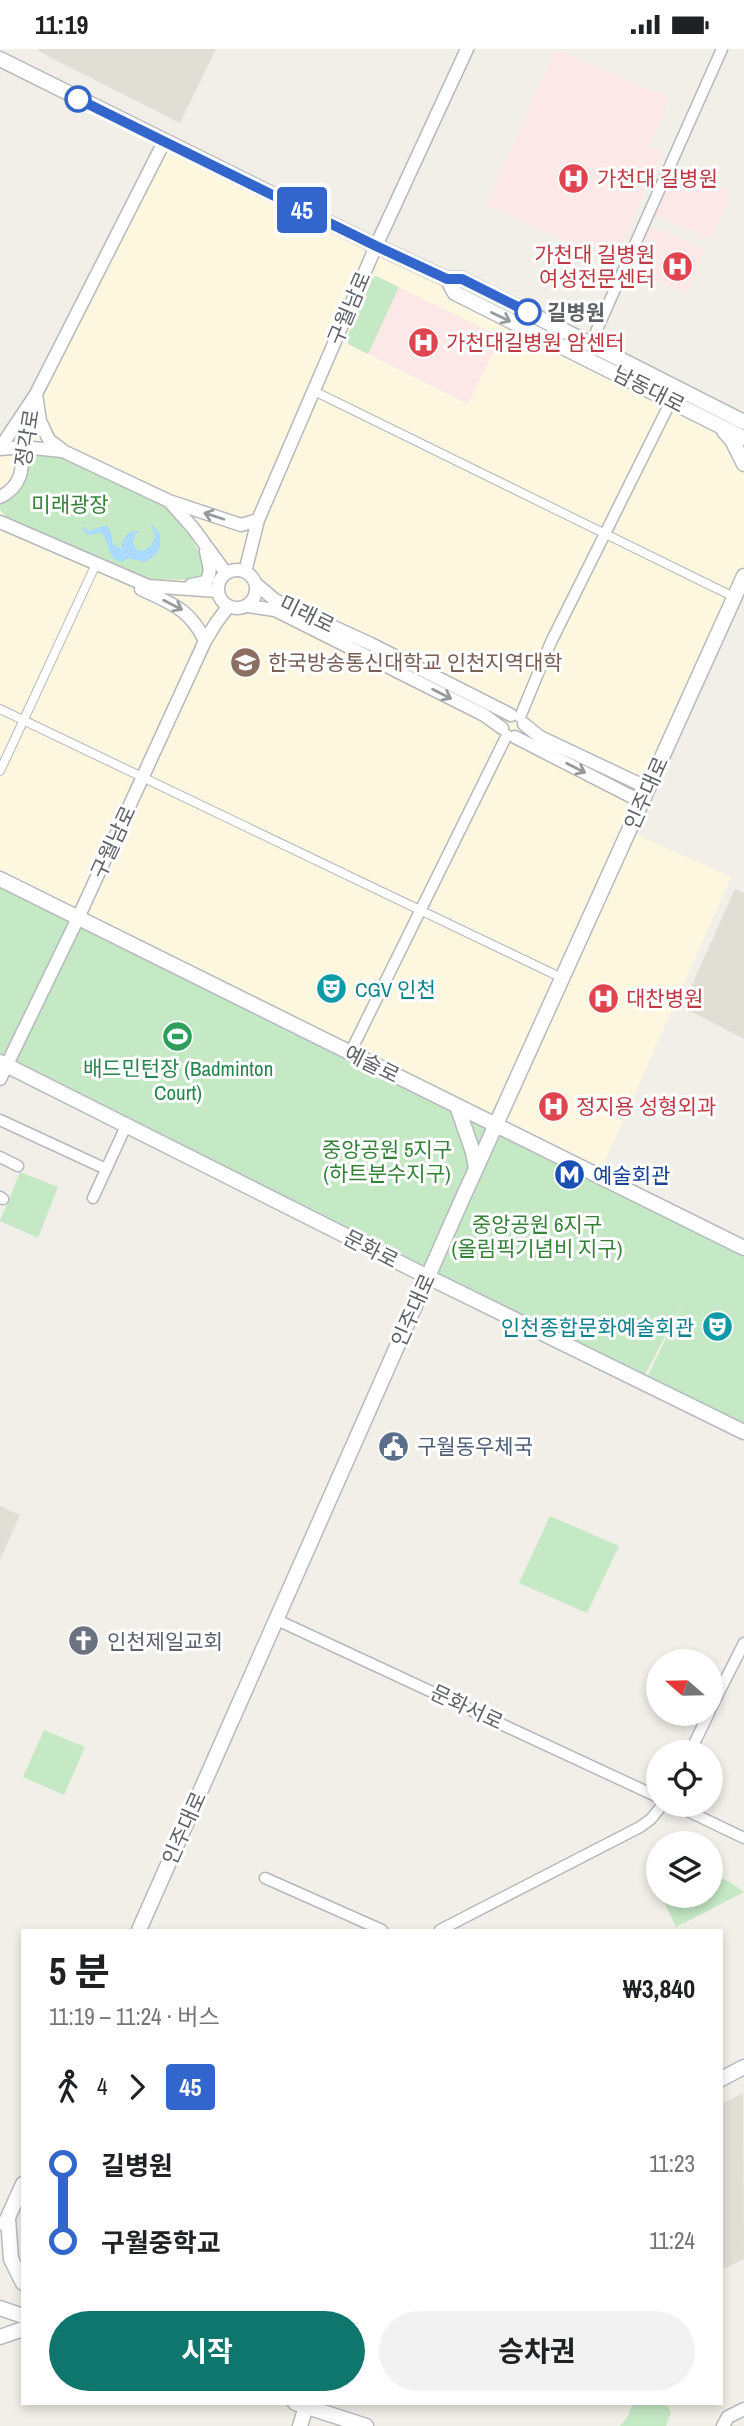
<!DOCTYPE html>
<html lang="ko">
<head>
<meta charset="utf-8">
<style>
  body { margin:0; font-family:"Archivo Narrow","Noto Sans KR",sans-serif; background:#f2f2f2; color:#202124; height:100vh; display:flex; flex-direction:column; font-size:26px; white-space:nowrap }
  * { box-sizing:border-box; margin:0 }
  p { font-size:23px; color:#757577 }
  .icon { flex:none; width:38px; height:38px; fill:none; stroke:currentColor; stroke-width:2; stroke-linecap:round; stroke-linejoin:round }
  .map { position:relative; flex:1; overflow:hidden }
  .side { position:absolute; left:21px; top:1880px; width:702px; height:476px; display:flex; flex-direction:column; background:#fff; border-radius:0px; box-shadow:0 4px 10px #0003 }
  .side>* { flex:none }
  .badge { padding:0 14px; border-radius:5px; font-size:24px; line-height:46px }
  .needle { width:46px; rotate:290deg }
  .fabs { position:absolute; left:646px; top:1600px; display:grid; gap:14px }
  .fabs a { display:grid; place-items:center; width:77px; height:77px; border-radius:50%; background:#fff; box-shadow:0 4px 10px #0003; font-size:35px }
  .map>.badge { position:absolute; translate:-50% -50%; box-shadow:0 0 0 4px #fff }
  .legs { display:flex; align-items:center; gap:10px; height:77px; padding:0 28px; font-size:23px }
  .legs p { margin-inline-start:auto }
  .summary { display:flex; align-items:center; justify-content:space-between; height:119px; padding:0 28px }
  h1 { font-size:38px; font-weight:700; line-height:52px }
  .cta { display:flex; gap:14px; margin-top:auto; padding:14px 28px }
  .cta a { flex:1; height:80px; border-radius:42px; background:#0f766e; color:#fff; font-size:28px; font-weight:700; line-height:80px; text-align:center }
  .cta a+a { background:#f2f2f2; color:#202124 }
  ul { padding:0 28px; list-style:none }
  li { display:flex; align-items:center; gap:24px; height:77px; font-size:26px }
  li i { display:grid; place-items:center; width:10px; height:100%; margin:0 9px; background:currentColor }
  li i::after { content:''; width:18px; height:18px; margin:-9px; border:5px solid; border-radius:50%; background:#fff }
  li p { margin-inline-start:auto }
  li:first-child i { background:linear-gradient(#0000 50%,currentColor 0) }
  li:last-child i { background:linear-gradient(currentColor 50%,#0000 0) }
  .status { display:flex; justify-content:space-between; align-items:center; height:49px; padding:0 35px; background:#fff; direction:ltr }
  .status svg { height:19px; fill:currentColor }
  .map>svg:first-child { display:block }
  .commercial { fill:#fef7e0 }
  .education { fill:#e1ded6 }
  .medical { fill:#fce8e6 }
  .green { fill:#c5e8c5 }
  .water { fill:#aadaff }
  .lines { fill:none; stroke-linecap:round; stroke-linejoin:round }
  .pedestrian-casing { stroke:#b5b8bc; stroke-width:10 }
  .minor-casing { stroke:#b5b8bc; stroke-width:13 }
  .tertiary-casing { stroke:#b5b8bc; stroke-width:15 }
  .secondary-casing { stroke:#b6babf; stroke-width:17 }
  .pedestrian { stroke:#fff; stroke-width:8 }
  .minor { stroke:#fff; stroke-width:10 }
  .tertiary { stroke:#fff; stroke-width:12 }
  .secondary { stroke:#fff; stroke-width:14 }
  .oneway { stroke:#979a9d }
  .line-1-casing { stroke:#fff; stroke-width:16 }
  .line-1 { stroke:#36c; stroke-width:10 }
  .stop-1-dot { fill:#fff; stroke:#36c; stroke-width:3.5 }
  .labels { text-anchor:middle; dominant-baseline:central; stroke-width:6; stroke-linejoin:round; paint-order:stroke }
  .health-label { font-size:21px; fill:#be3a42; stroke:#fff; text-anchor:start }
  .street-label { font-size:21px; fill:#5f6368; stroke:#fff }
  .stop-label { font-size:21px; font-weight:bold; fill:#5f6368; stroke:#fff; text-anchor:start }
  .park-label { font-size:21px; fill:#348238; stroke:#fff }
  .education-label { font-size:21px; fill:#785e54; stroke:#fff; text-anchor:start }
  .culture-label { font-size:21px; fill:#0d838f; stroke:#fff; text-anchor:start }
  .leisure-label { font-size:21px; fill:#27864d; stroke:#fff }
  .transit-label { font-size:21px; fill:#164399; stroke:#fff; text-anchor:start }
  .service-label { font-size:21px; fill:#4e5e75; stroke:#fff; text-anchor:start }
  .worship-label { font-size:21px; fill:#5b616d; stroke:#fff; text-anchor:start }
</style>
</head>
<body>
<div class="status"><b>11:19</b><svg viewBox="0 0 49 12"><path d="M0 12V9h3v3zM5 12V6h3v6zM10 12V3h3v9zM15 12V0h3v12zM26 1h20v11H26zM47 4h2v5h-2z"/></svg></div>
<div class="map">
<svg width="744" height="2377" viewBox="0 0 744 2377">
  <rect width="100%" height="100%" fill="#f1efe8"/>
  <path class="commercial" d="M164,93L744,390V525L628,782L731,828L598,1127L0,830V399L36,345Z"/>
  <path class="education" d="M39,0H216L180,74L38,2Z
    M735,840L744,844V990L682,958Z
    M0,1457L20,1466L0,1511Z
    M743,2044L744,2210L721,2221V2055Z"/>
  <path class="medical" d="M555,0L670,49L649,97L663,103L613,212L486,156Z
    M674,118L731,143L711,190L653,165Z
    M648,176L705,201L686,245L629,220Z
    M376,227L501,288L468,355L348,295L346,290L372,230Z"/>
  <path class="green" d="M376,227L399,238L368,305L348,295L346,290L372,230Z
    M23,398L65,403L169,452L207,516L205,525L199,531L131,530L15,478L0,461V448L12,440Z
    M0,830L744,1199V1379L646,1331L683,1254L643,1329L13,1014L12,1006L0,1008Z
    M20,1123L58,1138L38,1189L0,1172Z
    M550,1467L619,1497L587,1564L519,1534Z
    M44,1681L85,1698L64,1746L23,1728Z
    M711,1824L730,1833L744,1843L676,1878L661,1846H710Z
    M633,2354H666L671,2364L666,2377H620L628,2367Z"/>
  <path class="water" d="M151,475L159,483C163,497 158,508 144,513L128,509L123,513C106,510 111,495 101,484L89,486L82,480L84,477L88,482L107,476L110,481L113,495L122,500L121,495L127,485L133,482L140,483L135,485L133,494L136,500L142,502L151,497L155,487Z"/>
  <g class="lines">
    <defs>
      <path id="pedestrian" d="M314,342L734,548
        M0,660L562,929
        M0,722L96,515"/>
      <path id="minor" d="M591,294L722,0
        M520,668L551,593L674,346
        M350,1004L507,686
        M0,1071L106,1120
        M0,1108L18,1117
        M0,1148L3,1150
        M93,1149L126,1077
        M275,1570L658,1748
        M710,1661L744,1594
        M690,1703L709,1664
        M673,1755L744,1789
        M265,1829L382,1881
        M440,1881L640,1778L651,1770L663,1755"/>
      <path id="tertiary" d="M36,345L40,372L49,391L65,403L169,452L193,479L226,524
        M0,399L36,345L164,93
        M0,400L23,398L62,402
        M0,448C26,435 22,414 23,389C24,380 27,371 30,362
        M172,453L241,476L258,471
        M0,473L148,537L217,542
        M218 540a19 19 0 1 1 38 0a19 19 0 1 1-38 0Z
        M245,523L258,471L376,197L467,0
        M255,534L275,551L371,595L511,666
        M191,536L206,533C213,521 208,515 206,502
        M141,540C172,555 190,560 205,592
        M248,557L275,561L484,666L502,679
        M524,675L540,688L648,739
        M515,688L642,753
        M0,1030L78,869L205,592L216,574L228,558
        M723,2377L728,2368L744,2360"/>
      <path id="secondary" d="M0,10L376,197L447,230H462L744,373
        M447,230L455,244L744,389
        M724,382L732,391L744,415
        M0,830L744,1199
        M0,1013L428,1228L744,1383
        M457,1057L473,1103L476,1119
        M139,1881L460,1155L744,527
        M721,2030L744,2018
        M8,2169L11,2210L23,2234
        M5,2175L23,2135
        M0,2259L23,2267
        M0,2288L23,2280
        M295,2354L366,2377
        M300,2377L307,2354"/>
    </defs>
    <use href="#pedestrian" class="pedestrian-casing"/>
    <use href="#minor" class="minor-casing"/>
    <use href="#tertiary" class="tertiary-casing"/>
    <use href="#secondary" class="secondary-casing"/>
    <use href="#pedestrian" class="pedestrian"/>
    <use href="#minor" class="minor"/>
    <use href="#tertiary" class="tertiary"/>
    <use href="#secondary" class="secondary"/>
  </g>
  <defs><path id="oneway-shaft" d="M-6 0H5M1.5-3L5.5 0L1.5 3" fill="none" stroke-width="1.6" stroke-linecap="round" stroke-linejoin="round" transform="scale(1.75)"/></defs>
  <g class="oneway">
    <use href="#oneway-shaft" transform="translate(501 268) rotate(26)"/>
    <use href="#oneway-shaft" transform="translate(214 467) rotate(-162)"/>
    <use href="#oneway-shaft" transform="translate(173 556) rotate(27)"/>
    <use href="#oneway-shaft" transform="translate(442 645) rotate(27)"/>
    <use href="#oneway-shaft" transform="translate(576 719) rotate(27)"/>
  </g>
  <g class="lines">
    <defs>
      <path id="line-1" d="M78,50L376,197L447,230H462L528,263"/>
    </defs>
    <use href="#line-1" class="line-1-casing"/>
    <use href="#line-1" class="line-1"/>
  </g>
  <defs>
    <symbol id="hospital-disc" viewBox="-11 -11 22 22"><circle r="9.5" fill="#e0444e" stroke="#fff"/><path d="M-5-5h3v3.5h4V-5h3V5h-3V1.5h-4V5h-3Z" fill="#fff"/></symbol>
    <symbol id="university-disc" viewBox="-11 -11 22 22"><circle r="9.5" fill="#8d6e63" stroke="#fff"/><path d="M0-5L7-2L0 1L-7-2ZM-4 1L0 2.5L4 1V4Q0 6-4 4Z" fill="#fff"/></symbol>
    <symbol id="theatre-disc" viewBox="-11 -11 22 22"><circle r="9.5" fill="#0f9aa8" stroke="#fff"/><path d="M-5-5.5Q0-4 5-5.5V0Q5 5 0 6Q-5 5-5 0ZM-3.3-2.5H-1v1.5H-3.3ZM1-2.5H3.3v1.5H1ZM-2.8 1Q0 5.5 2.8 1Z" fill="#fff"/></symbol>
    <symbol id="stadium-disc" viewBox="-11 -11 22 22"><circle r="9.5" fill="#2e9e5b" stroke="#fff"/><path d="M0-5a6.5 5 0 1 0 0 10a6.5 5 0 1 0 0-10ZM-3.5-1.8h7v3.6h-7Z" fill="#fff"/></symbol>
    <symbol id="metro-disc" viewBox="-11 -11 22 22"><circle r="9.5" fill="#1a4fb4" stroke="#fff"/><path d="M-5.5 5V-5H-3L0 0L3-5H5.5V5H3V-.5L0 4L-3-.5V5Z" fill="#fff"/></symbol>
    <symbol id="civic-disc" viewBox="-11 -11 22 22"><circle r="9.5" fill="#5c6f8a" stroke="#fff"/><path d="M-.6-6.5H3V-4.5H.6V-3L4-1V1h2V6H-6V1h2V-1L-.6-3ZM-1.2 2.5V6h2.4V2.5Z" fill="#fff"/></symbol>
    <symbol id="church-disc" viewBox="-11 -11 22 22"><circle r="9.5" fill="#6b7280" stroke="#fff"/><path d="M-1.2-6h2.4v3.5h3.3v2.4h-3.3V6h-2.4V-.1h-3.3v-2.4h3.3Z" fill="#fff"/></symbol>
  </defs>
  <g fill-rule="evenodd">
    <use href="#hospital-disc" x="556" y="112" width="35" height="35"/>
    <use href="#hospital-disc" x="660" y="200" width="35" height="35"/>
    <use href="#hospital-disc" x="406" y="276" width="35" height="35"/>
    <use href="#university-disc" x="228" y="596" width="35" height="35"/>
    <use href="#theatre-disc" x="314" y="922" width="35" height="35"/>
    <use href="#hospital-disc" x="586" y="932" width="35" height="35"/>
    <use href="#stadium-disc" x="160" y="970" width="35" height="35"/>
    <use href="#hospital-disc" x="536" y="1040" width="35" height="35"/>
    <use href="#metro-disc" x="552" y="1108" width="35" height="35"/>
    <use href="#theatre-disc" x="700" y="1260" width="35" height="35"/>
    <use href="#civic-disc" x="376" y="1380" width="35" height="35"/>
    <use href="#church-disc" x="66" y="1574" width="35" height="35"/>
  </g>
  <g class="stop-1-dot">
    <circle cx="78" cy="50" r="12"/>
    <circle cx="528" cy="263" r="12"/>
  </g>
  <g class="labels">
    <g class="health-label">
      <text x="597" y="129">가천대 길병원</text>
      <text x="655" y="205" text-anchor="end">가천대 길병원<tspan x="655" dy="24">여성전문센터</tspan></text>
      <text x="446" y="293">가천대길병원 암센터</text>
      <text x="626" y="949">대찬병원</text>
      <text x="576" y="1057">정지용 성형외과</text>
    </g>
    <g class="street-label">
      <text transform="translate(349 259) rotate(-67)">구월남로</text>
      <text transform="translate(649 340) rotate(27)">남동대로</text>
      <text transform="translate(27 389) rotate(-81)">정각로</text>
      <text transform="translate(307 565) rotate(26)">미래로</text>
      <text transform="translate(646 744) rotate(-66)">인주대로</text>
      <text transform="translate(113 793) rotate(-65)">구월남로</text>
      <text transform="translate(372 1015) rotate(26)">예술로</text>
      <text transform="translate(371 1200) rotate(27)">문화로</text>
      <text transform="translate(413 1261) rotate(-66)">인주대로</text>
      <text transform="translate(467 1658) rotate(25)">문화서로</text>
      <text transform="translate(184 1779) rotate(-66)">인주대로</text>
    </g>
    <g class="stop-label">
      <text x="547" y="263">길병원</text>
    </g>
    <g class="park-label">
      <text x="70" y="455">미래광장</text>
      <text x="387" y="1100">중앙공원 5지구<tspan x="387" dy="24">(하트분수지구)</tspan></text>
      <text x="537" y="1175">중앙공원 6지구<tspan x="537" dy="24">(올림픽기념비 지구)</tspan></text>
    </g>
    <g class="education-label">
      <text x="268" y="613">한국방송통신대학교 인천지역대학</text>
    </g>
    <g class="culture-label">
      <text x="355" y="940">CGV 인천</text>
      <text x="694" y="1278" text-anchor="end">인천종합문화예술회관</text>
    </g>
    <g class="leisure-label">
      <text x="178" y="1019">배드민턴장 (Badminton<tspan x="178" dy="24">Court)</tspan></text>
    </g>
    <g class="transit-label">
      <text x="593" y="1126">예술회관</text>
    </g>
    <g class="service-label">
      <text x="417" y="1397">구월동우체국</text>
    </g>
    <g class="worship-label">
      <text x="107" y="1592">인천제일교회</text>
    </g>
  </g>
</svg>
<div class="fabs">
<a><svg class="needle" viewBox="-14 -14 28 28"><path d="M0-13l5 13h-10z" fill="#e53935"/><path d="M0 13l5-13h-10z" fill="#757577"/></svg></a>
<a><svg class="icon" aria-label="locate" viewBox="0 0 24 24"><circle cx="12" cy="12" r="6"/><path d="M12 2v4M12 18v4M2 12h4M18 12h4"/></svg></a>
<a><svg class="icon" aria-label="layers" viewBox="0 0 24 24"><path d="M12 4l9 5-9 5-9-5zM3 14l9 5 9-5"/></svg></a>
</div>
<b class="badge" style="left:302px;top:161px;background:#36c;color:#fff">45</b>
<section class="side">
<div class="summary"><div><h1>5 분</h1><p>11:19 – 11:24 · 버스</p></div><b>₩3,840</b></div>
<div class="legs"><svg class="icon" aria-label="walk" viewBox="0 0 24 24"><circle cx="13" cy="4" r="2"/><path d="M13 8l-2 6 4 7M11 14l-3 7M7 12l3-4h3l4 4"/></svg>4<svg class="icon" aria-label="forward" viewBox="0 0 24 24"><path d="M9 5l7 7-7 7"/></svg><b class="badge" style="background:#36c;color:#fff">45</b></div>
<ul>
<li><i style="color:#36c"></i><b>길병원</b><p>11:23</p></li>
<li><i style="color:#36c"></i><b>구월중학교</b><p>11:24</p></li>
</ul>
<div class="cta"><a>시작</a><a>승차권</a></div>
</section>
</div>
</body>
</html>
